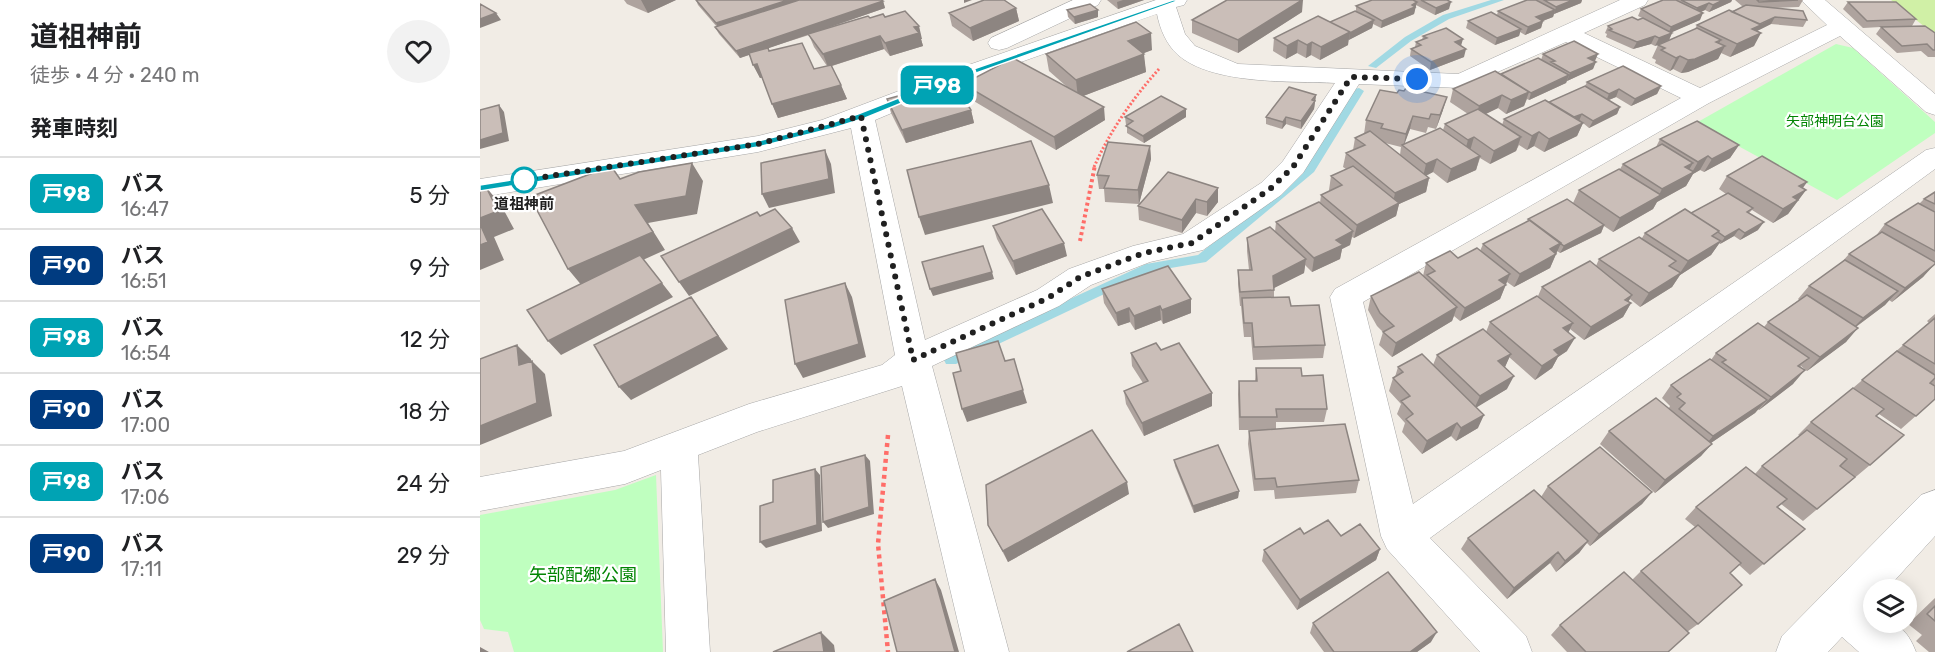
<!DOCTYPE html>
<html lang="ja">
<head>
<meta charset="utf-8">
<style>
  body { margin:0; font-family:Rubik,"Noto Sans JP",sans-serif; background:#f2f2f2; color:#202124; height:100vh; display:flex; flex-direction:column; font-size:22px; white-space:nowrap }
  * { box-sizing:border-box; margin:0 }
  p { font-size:20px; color:#757577 }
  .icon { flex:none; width:33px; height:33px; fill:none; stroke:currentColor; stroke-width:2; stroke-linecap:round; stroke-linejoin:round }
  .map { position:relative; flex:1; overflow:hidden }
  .panel { display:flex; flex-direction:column; background:#fff; width:480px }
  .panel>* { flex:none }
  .badge { padding:0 12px; border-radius:9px; font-size:21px; line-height:39px }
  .controls { position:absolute; left:1383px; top:579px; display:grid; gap:12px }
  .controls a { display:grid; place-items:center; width:54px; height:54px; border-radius:50%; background:#fff; box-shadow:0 3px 15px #0003; font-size:30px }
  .you { position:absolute; width:30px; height:30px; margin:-15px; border:4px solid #fff; border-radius:50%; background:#1a73e8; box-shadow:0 0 0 9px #1a73e833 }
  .map>.badge { position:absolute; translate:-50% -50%; box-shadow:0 0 0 3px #fff }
  h2 { padding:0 30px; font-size:22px; line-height:54px }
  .round { display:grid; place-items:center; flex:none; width:63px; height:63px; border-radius:32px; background:#f2f2f2 }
  .headline { display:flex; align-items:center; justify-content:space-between; height:102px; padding:0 30px }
  h1 { font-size:28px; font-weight:700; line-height:45px }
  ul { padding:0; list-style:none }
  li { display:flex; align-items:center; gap:18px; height:72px; padding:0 30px; border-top:2px solid #e0e0e0 }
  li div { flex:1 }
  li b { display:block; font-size:22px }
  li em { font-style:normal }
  li .badge { min-width:66px; font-weight:700; text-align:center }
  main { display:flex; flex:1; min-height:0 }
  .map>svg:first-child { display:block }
  .grass { fill:#d0f0a6 }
  .park { fill:#bfffbf }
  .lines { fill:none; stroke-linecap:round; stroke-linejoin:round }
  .stream { fill:#a1d9e3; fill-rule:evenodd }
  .street-casing { stroke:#a7a7a7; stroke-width:1 }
  .path-far2 { stroke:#ff6d68; stroke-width:3; stroke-dasharray:2 2; stroke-linecap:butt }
  .path-far1 { stroke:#ff6d68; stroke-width:4; stroke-dasharray:3 3; stroke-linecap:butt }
  .path { stroke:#ff6d68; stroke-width:4.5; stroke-dasharray:4 4; stroke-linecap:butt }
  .street { fill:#fff; fill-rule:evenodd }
  .wall { fill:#aea39e; fill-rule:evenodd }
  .shaded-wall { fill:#8d8581 }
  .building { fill:#cabeb8; stroke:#8d8581; stroke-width:1.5 }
  .line { fill:#00a3b4; stroke:#fff; stroke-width:1.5 }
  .walk { stroke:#202020; stroke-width:6; stroke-dasharray:0 10.8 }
  .stop-dot { fill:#fff; stroke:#00a3b4; stroke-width:3 }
  .labels { text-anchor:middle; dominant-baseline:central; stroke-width:4.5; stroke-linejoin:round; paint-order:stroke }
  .far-park-label { font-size:14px; fill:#028503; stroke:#fff }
  .stop-label { font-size:15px; font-weight:bold; fill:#202020; stroke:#fff }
  .near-park-label { font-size:18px; fill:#028503; stroke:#fff }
</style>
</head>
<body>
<main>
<section class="panel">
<div class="headline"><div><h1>道祖神前</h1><p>徒歩 · 4 分 · 240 m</p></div><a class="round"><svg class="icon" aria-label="heart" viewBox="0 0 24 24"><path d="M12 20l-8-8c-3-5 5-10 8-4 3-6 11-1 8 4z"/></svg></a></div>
<h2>発車時刻</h2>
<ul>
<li><span class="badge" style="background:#00a3b4;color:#fff">戸98</span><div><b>バス</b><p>16:47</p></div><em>5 分</em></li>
<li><span class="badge" style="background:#003b80;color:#fff">戸90</span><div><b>バス</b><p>16:51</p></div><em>9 分</em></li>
<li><span class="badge" style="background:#00a3b4;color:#fff">戸98</span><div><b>バス</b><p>16:54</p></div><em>12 分</em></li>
<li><span class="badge" style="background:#003b80;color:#fff">戸90</span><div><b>バス</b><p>17:00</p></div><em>18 分</em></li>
<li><span class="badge" style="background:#00a3b4;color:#fff">戸98</span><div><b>バス</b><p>17:06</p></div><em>24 分</em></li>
<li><span class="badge" style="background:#003b80;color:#fff">戸90</span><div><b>バス</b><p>17:11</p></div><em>29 分</em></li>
</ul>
</section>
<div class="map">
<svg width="1455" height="652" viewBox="0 0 1455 652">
  <rect width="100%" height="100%" fill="#f1ece5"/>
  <path class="grass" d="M1411,0H1455V35Z"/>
  <path class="park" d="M1356,44L1373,48L1455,122V133L1357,200L1216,123Z
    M176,475L183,652H34L28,632L4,629L0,620V515L135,490Z"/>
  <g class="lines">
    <path class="stream" d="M1011,0H1024L969,19L931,41L896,68L888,66L925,37L963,15Z
      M879,88L884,91L834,172L726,262L673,271L476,364H466L464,360L466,356L666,264L718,255L826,168L875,89Z"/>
    <defs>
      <path id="street" d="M593,0H621L618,5L527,48L519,50L511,48L508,43L511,38Z
        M676,0H707L704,5L696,7L705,34L715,46L758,64L978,74L1140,0H1168L1165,5L1104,33L1220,88L1347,25L1321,0H1345L1455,94V115L1446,112L1360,36L1229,103L883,302L933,504L1446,150L1455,148V169L950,538L1046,636L1052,652H1000L907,549L901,536L850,297L855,289L1201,98L1086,42L981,88L879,84L823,173L801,195L723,250L670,262L611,285L579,306L452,366L529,652H485L422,386L277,432L218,455L230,652H186L181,470L145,484L0,511V477L144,451L269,404L402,365L415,355L371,128L278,152L0,197V179L278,136L342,120L477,69ZM677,14C680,29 686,44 698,55C733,85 811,81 855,83L803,161L781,183L703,234L653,246L589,269L557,290L445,340L395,120L493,79Z
        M1455,490V536L1406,590H1394V603L1391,605L1394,607V622C1418,622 1427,629 1436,652H1379L1362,637L1348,652H1296L1302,636L1441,495Z"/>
    </defs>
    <use href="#street" class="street-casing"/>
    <path class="path-far2" d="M614,167C630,131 653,98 679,69"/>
    <path class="path-far1" d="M600,241L615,165"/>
    <path class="path" d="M408,435L398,544L408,652"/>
    <use href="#street" class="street"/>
  </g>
  <path class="wall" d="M144,0H196L168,13L147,4Z
    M216,0L403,1L405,8L345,29L390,18L405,17L442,39H441L443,46L410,56L404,49L352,66L367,99L298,118L282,78H280L269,55L260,58L239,34L235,27H237L218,5ZM329,35L334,47L347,66L334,69L289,51L288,48Z
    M627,0H664L638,9Z
    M892,0H970H968L969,9L955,15L936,5L934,14L901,28L893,24L892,28L868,40V45L840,60L831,55L826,58L817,53L806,59L793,51L794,38L850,22L876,11V6Z
    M1047,0H1102L1101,3L1074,14L1073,17L1063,21L1061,28L1045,35L1040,32L1039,36L1015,45L986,28L988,21L1017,15L1018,11Z
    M1183,0H1252L1251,2L1229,12L1225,10L1221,12L1220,20L1191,32L1192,33L1189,40L1175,46L1171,44L1153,49L1126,37L1127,34L1125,33L1128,26L1162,18L1158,16L1161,9Z
    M1255,0H1323L1319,7L1293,8L1327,20L1323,27L1291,24L1277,31L1274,46L1250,57L1241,53L1238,59L1208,72L1201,73L1193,69L1190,71L1175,63L1176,60L1172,58L1178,45L1215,29L1217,25L1265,6H1262Z
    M1368,2L1436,19L1432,26L1455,33V57H1448L1441,51L1417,53L1396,34L1401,27L1383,28L1363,9Z
    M536,8L539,21L493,41L472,26L469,13Z
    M587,10H618V17L595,24L588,17Z
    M822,12L758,53L712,33V20Z
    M943,36L984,57L950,70L930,56L931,49L935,47L936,42L942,40Z
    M672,50L663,53L666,72L603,96L625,120L576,150L487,97L483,84L586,86L569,71L566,54Z
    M1063,54L1115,61L1113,69L1087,81L1086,83L1049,100L1047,99L1044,106L1026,114L1018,108L1006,114L1022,125L1024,119L1069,102L1105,86L1107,82L1181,86L1177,94L1151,106L1136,97L1129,100L1140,107L1137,114L1109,128L1103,123L1097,136L1064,152L1054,146L1047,150L1039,145L1036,151L1010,164L1000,158L996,170L967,183L953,172L946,176L949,178L946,192L919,204L916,216L874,238L872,237L870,245L862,249L860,259L832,272L825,265L824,273L794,288V297L811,306L845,345L843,358L773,360L771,337H764L761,306H760L758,284V270H769L767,251V238L795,232L796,222L840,203L841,195L850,191L849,190L851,176L866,169L863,167L866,153L873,150L875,138L884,134L886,120L963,110L956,129L948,127L946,133L930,129L924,144L963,130L965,124L988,114L970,102L973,89L1021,75L1061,60ZM905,143L921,147L920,155Z
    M836,95L834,109L821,129L806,124L802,129L786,124V117Z
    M407,99L491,110L494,123L426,143L411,113Z
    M706,109V117L664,143L647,133V125H646L645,117Z
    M1180,139L1259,145L1250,158L1224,172L1220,170L1213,174L1206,186L1177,202L1173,209L1133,232L1124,226L1121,233L1080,253L1077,251L1070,268L1034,287L1027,282L1020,299L980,321L974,316L972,321L912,357L899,345L903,332L897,326L888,310L891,296L943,276L946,263L978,258L1000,251L1003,244L1047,222L1048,219L1093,203L1099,190L1140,169L1143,164L1176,147Z
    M670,146L671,159L659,204L625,202L624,189H619L617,175Z
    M1247,176L1327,182L1323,188L1326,190L1308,214L1293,223L1272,210L1269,213L1278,230L1260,240L1254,236L1240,244L1239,243L1231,255L1200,275L1192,287L1160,307L1150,299L1148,302L1151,303L1143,317L1104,340L1090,329L1088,333L1087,351L1078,357L1072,368L1055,380L1029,357L1025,367L1027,389L996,407L998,428L976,441L971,436L942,454L922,432L925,423L917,414L921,404L909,391L913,378L915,377L918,367L953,365L957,355L1006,332L1010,322L1058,296L1062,287L1116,266L1119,259L1162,238L1165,233L1211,213L1246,194L1239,189Z
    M738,188V202L727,216L716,213L702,233L659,220L658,206Z
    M1455,192V261L1443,277L1412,302L1409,300L1405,305L1376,327L1366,342L1327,371L1321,366L1313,384L1279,410L1278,409L1275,413L1231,443L1221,456L1175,493L1120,444L1129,431L1189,408L1190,406L1182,398L1191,385L1231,360L1236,353L1284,327L1288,322L1319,300L1318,299L1329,286L1361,263L1369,254L1395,237L1405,224L1439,204L1444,199Z
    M513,226L587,256L536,275L517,239Z
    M622,289L711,313L683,324L681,320L655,330L650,322L638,326L624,303Z
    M1455,314V399L1421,429L1399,414L1396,416L1390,465L1323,521L1301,504L1298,507L1325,529L1270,575L1259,565L1250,573L1218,624L1207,632L1188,652H1087L1071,635L1080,625L1152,580L1161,571L1215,527L1205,519L1216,507L1275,474L1282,466L1320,436L1318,435L1331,422L1373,388L1449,323L1447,321Z
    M681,350L732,406L664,436L646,404L644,391L663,383L652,366L651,353Z
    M776,368L822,376L847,409L844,422H796V429L879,480L876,493L795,499L794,490L774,491L768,444L769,431L785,430H759L758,394L759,381H775Z
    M694,460L759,491L758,498L714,513L695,466Z
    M1068,486L1172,492L1162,504L1110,546L1107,543L1099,553L1076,572L1070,563L1027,599L981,549L988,538L1061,497Z
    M649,494L528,562L508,525Z
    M861,536L900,549L896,560L817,610L782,561L784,550Z
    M1455,598V652H1449L1436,641L1442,635L1428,624Z
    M833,623L951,642L937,652H844L830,633Z"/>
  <path class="shaded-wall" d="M161,0H196L168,13Z
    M308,0H332L239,30L236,23Z
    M484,0H492L484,3Z
    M643,0H664L638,9L637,2Z
    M822,0H823L822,12L758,53V40Z
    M1093,0H1102L1101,3L1074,14L1076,7Z
    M1243,0H1252L1251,2L1229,12L1233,5Z
    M403,1L405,8L260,58L256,51Z
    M937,2L934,14L901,28L902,21Z
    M971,2L969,9L955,15L956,8Z
    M1229,3L1225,10L1214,15L1217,8Z
    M536,8L539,21L493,41L490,28Z
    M618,10V17L595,24L594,17Z
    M1075,10L1073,17L1054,24L1056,17Z
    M16,13L21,20L0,28V19Z
    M1223,13L1220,20L1188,34L1191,27Z
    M1295,17L1291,24L1277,31L1281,33L1274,46L1250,57L1257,44L1272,29Z
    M894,20L892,28L869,40L870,33Z
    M1063,21L1061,28L1045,35L1048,27Z
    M439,26L442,39H441L443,46L410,56L405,43L434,27Z
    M1041,29L1039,36L1015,45L1017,38Z
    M870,32L868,45L840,60L841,47Z
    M671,33L672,50L649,59L648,41Z
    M1192,33L1189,40L1175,46L1179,38Z
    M400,36L404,49L348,67L343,54Z
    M1175,36L1171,44L1153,49L1157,42Z
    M983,39L981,46L975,42Z
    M818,40L817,53L806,59L807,46Z
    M1241,40L1235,50L1245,46L1238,59L1208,72L1201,73L1208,60Z
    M832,42L831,55L826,58L827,45Z
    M986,49L984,57L950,70L951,62Z
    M664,54L666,72L598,98L596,80Z
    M1118,54L1115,61L1105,65L1108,58Z
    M1200,56L1193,69L1190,71L1196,58Z
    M1116,62L1113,69L1087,81L1090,73Z
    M277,64L283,77L280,78L273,65Z
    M1089,75L1086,83L1049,100L1051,93Z
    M361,85L367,99L298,118L292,104Z
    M1181,86L1177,94L1151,106L1155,99Z
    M1139,89L1136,97L1126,101L1129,94Z
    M1049,92L1044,106L1026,114L1031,100Z
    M836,95L834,109L821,129V121Z
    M1022,95L1018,108L995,119L999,106Z
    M967,97L963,110L956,129L960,115Z
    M19,105L24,112L29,141L0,149V140Z
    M624,107L625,120L576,150L574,137Z
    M1140,107L1137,114L1109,128L1113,121Z
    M706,109V117L664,143L663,136Z
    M491,110L494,123L426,143L422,130Z
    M1102,114L1099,121L1093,118Z
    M933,116L930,129L923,148L926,134Z
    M806,117V124L802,129L803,122Z
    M1103,123L1097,136L1064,152L1069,139Z
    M1059,132L1054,146L1047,150L1052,136Z
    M994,137L990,151L984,154L988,140Z
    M1041,137L1036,151L1010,164L1014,151Z
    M1259,145L1250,158L1224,172L1232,159Z
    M670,146L671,159L659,204L658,190Z
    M345,150L351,164L355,193L289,208L282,194Z
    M1000,156L996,170L967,183L971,169Z
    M1228,156L1220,170L1213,174L1206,186L1177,202L1173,209L1133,232L1140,218L1178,197L1182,189L1211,174L1218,162Z
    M957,159L953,172L943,177L946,164Z
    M212,163L223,181L217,214L168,223L185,250L103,287L88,269L155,205Z
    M1213,163L1205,177V167Z
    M949,178L946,192L919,204L916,216L874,238L877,225L912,207L915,193Z
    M1327,182L1318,194L1326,190L1308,214L1293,223L1319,186Z
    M569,185L573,203L445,235L439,217Z
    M6,187L21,205L34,229L14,237L24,260L0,270V218Z
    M738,188V202L727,216V202Z
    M716,199V213L702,233V220Z
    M1284,222L1278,230L1260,240L1265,233Z
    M1124,225L1121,233L1080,253L1084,246Z
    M312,228L320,242L209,296L199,282Z
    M1259,229L1254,236L1240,244L1245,237Z
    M873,231L870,245L862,249L860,259L832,272L834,258L856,240Z
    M1241,241L1231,255L1200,275L1192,287L1160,307L1169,293L1200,273L1208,261Z
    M584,243L587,256L536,275L533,261Z
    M1081,243L1070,268L1034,287L1040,274L1070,249Z
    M826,259L824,273L792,289L793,276Z
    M1455,264L1443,277L1412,302L1425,288Z
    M512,272L514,279L453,296L450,289Z
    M1030,274L1020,299L980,321L985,308L1019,280Z
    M182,283L193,297L81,355L68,341Z
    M365,283L372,297L386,357L323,378L315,364Z
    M1418,291L1405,305L1370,331L1383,318Z
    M1152,295L1146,306L1151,303L1143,317L1104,340L1111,327Z
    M211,297L248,349L151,400L139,387Z
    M711,299V313L683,324L682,310Z
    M680,306L681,320L655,330L654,316Z
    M977,307L972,321L912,357L916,343Z
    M649,308L650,322L638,326L636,313Z
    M1093,323L1086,337L1083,328Z
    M1378,328L1366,342L1327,371L1340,357Z
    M1095,338L1087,351L1078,357L1072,368L1055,380L1062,366L1074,350Z
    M37,345L51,359L53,379L39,365Z
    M1031,354L1025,367L1018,361Z
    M52,361L65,374L72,416L0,445V426Z
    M1325,370L1313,384L1279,410L1291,397Z
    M1034,376L1027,389L994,409L1000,396Z
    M543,390L547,403L487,422L482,409Z
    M732,393V406L664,436L662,423Z
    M1287,400L1275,413L1222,449L1233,436Z
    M1004,415L998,428L976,441L981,428Z
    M977,423L971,436L942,454L947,441Z
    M1232,444L1221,456L1175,493L1185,480Z
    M385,455L390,461L394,514L348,528L343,522Z
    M335,469L340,475L342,531L286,548L280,542Z
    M647,482L649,494L528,562L523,551Z
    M759,491L758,498L714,513L713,506Z
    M1172,492L1162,504L1110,546L1119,534Z
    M1108,541L1099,553L1076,572L1085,561Z
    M900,549L896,560L817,610L820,600Z
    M1078,552L1070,563L1027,599L1034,588Z
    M455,579L461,590L479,652H475Z
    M341,632L354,645L355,652H344Z
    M957,632L951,642L937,652H930Z
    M0,647L9,652H0Z"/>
  <path class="building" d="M216,0H308L236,23Z
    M319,0H401L403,1L256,51L235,27Z
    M504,0H524L536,8L490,28L469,13Z
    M747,0H822L758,40L712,20Z
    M892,0H933L937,2L932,5L935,7L902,21L876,6Z
    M941,0H967L971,2L956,8Z
    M1047,0H1056L1075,10L1056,17L1063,21L1048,27L1018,11Z
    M1064,0H1093L1076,7Z
    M1183,0H1196L1223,13L1191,27L1161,9Z
    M1201,0H1243L1233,5L1229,3L1217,8Z
    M1277,0H1318L1279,2Z
    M1368,2H1416L1436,19L1387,21Z
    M0,4L16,13L0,19Z
    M610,4L618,10L594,17L587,10Z
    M1266,5L1323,11L1327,20L1295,17L1280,24L1252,12Z
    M1249,10L1281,25L1272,29L1281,33L1257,44L1217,25Z
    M425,11L439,26L434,27L439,33L405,43L400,36L343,54L328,34L388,16L390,18L403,14L405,17Z
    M875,11L894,20L870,33L869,32H870L850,22Z
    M1011,12L1041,29L1017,38L988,21Z
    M838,16L870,32L841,47L832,42L827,45L818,40L807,46L794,38Z
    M1152,17L1158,20L1163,18L1192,33L1179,38L1175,36L1157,42L1129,30L1132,29L1128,26Z
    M656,22L671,33L648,41L664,54L596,80L566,54Z
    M1445,26L1455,33V50H1453L1447,44L1422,46L1401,27Z
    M966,28L983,39L975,42L986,49L951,62L931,49L941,45L936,42L947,38L943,36Z
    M1217,28L1241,40L1236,42L1245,46L1215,59L1208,60L1200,56L1196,58L1181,50L1185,48L1178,45Z
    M1094,41L1118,54L1108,58L1116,62L1090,73L1071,62L1075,61L1063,54Z
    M322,43L334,69L351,65L361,85L292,104L277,64L273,65L269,53L288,48L289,51Z
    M533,58L624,107L574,137L483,84Z
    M1058,58L1089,75L1051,93L1021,74Z
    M1143,66L1181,86L1155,99L1139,89L1129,94L1107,82Z
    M1015,71L1049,92L1031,100L1022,95L999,106L973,89Z
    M473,81L491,110L422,130L407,99Z
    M1105,86L1140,107L1113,121L1102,114L1094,117L1069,102Z
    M809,87L836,95L832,100L835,101L821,121L806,117L803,122L786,117Z
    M926,88L967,97L960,115L951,114L949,119L933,116L926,134L901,128L903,124L886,120L900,90L917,93L919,90L924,91Z
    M681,96L706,109L663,136L646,126L653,121L645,117Z
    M1065,100L1103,123L1069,139L1059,132L1052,136L1024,119Z
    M19,105L23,133L0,140V110Z
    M998,109L1041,137L1014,151L994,137L988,140L965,124Z
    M1217,121L1259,145L1232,159L1228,156L1218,162L1180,139Z
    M960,128L1000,156L971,169L957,159L946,164L922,145Z
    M890,131L949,178L915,193L866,153L885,145L875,138Z
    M551,141L569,185L439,217L427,170Z
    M628,142L670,146L658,190L624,188L629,176L617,175Z
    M1182,144L1213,163L1205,167L1214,172L1182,189L1143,164Z
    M345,150L349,179L282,194L281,163Z
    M1282,156L1327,182L1319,186L1326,190L1313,197L1318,200L1303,209L1247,176Z
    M212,163L206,196L155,205L173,232L88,269L50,197L131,166L140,179L159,172Z
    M873,166L919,203L877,225L841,195L862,185L851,176Z
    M1139,169L1181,195L1140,218L1099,190Z
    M688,172L738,188L727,202L716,199L702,220L658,206Z
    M6,187L18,211L0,218V189Z
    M1455,192V204L1444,199Z
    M1248,193L1273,208L1267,212L1284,222L1265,233L1259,229L1245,237L1238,232L1239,231L1211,213Z
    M1087,199L1124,225L1084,246L1048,219Z
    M839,202L873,231L856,240L863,245L834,258L796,222Z
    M1438,203L1455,212V251L1405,224Z
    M295,209L312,228L199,282L181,256L277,212L280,216Z
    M562,209L584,243L533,261L513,226Z
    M1205,209L1239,231L1232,236L1241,241L1208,261L1165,233Z
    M1050,220L1081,243L1070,249L1076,254L1040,274L1003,244Z
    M0,224L8,242L0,245Z
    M790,227L826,259L793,276L794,290L760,292L758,270H772L767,238Z
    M1402,232L1455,262V264L1425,288L1369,254Z
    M1159,237L1196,261L1189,266L1201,273L1169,293L1119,259Z
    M503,246L512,272L450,289L442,262Z
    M997,248L1030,274L1019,280L1026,285L985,308L947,275L955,271L946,263L970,251L978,258Z
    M160,255L182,283L68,341L47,310Z
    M1365,260L1418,291L1383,318L1329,286Z
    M1110,261L1152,295L1145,300L1151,303L1111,327L1062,287Z
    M688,266L711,299L682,310L680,306L654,316L649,308L636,313L622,289Z
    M939,272L977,307L916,343L903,332L914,326L900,313L891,296Z
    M365,283L379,344L315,364L305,300Z
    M1327,295L1378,328L1340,357L1288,322Z
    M1057,296L1093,323L1083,328L1095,338L1074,350L1079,355L1062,366L1010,322Z
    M211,297L238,336L139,387L114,345Z
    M809,297L811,306L839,305L845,345L774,347L772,323H764L762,298Z
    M1455,318V364L1423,345Z
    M1278,323L1329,358L1318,366L1325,370L1291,397L1242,362L1246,360L1236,353Z
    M1003,329L1031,354L1018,361L1034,376L1000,396L957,355Z
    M518,341L525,361L534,359L543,390L482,409L473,373L481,371L476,353Z
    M676,343L681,350L699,343L732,393L662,423L644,391L668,381L651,353Z
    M37,345L39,365L52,361L57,403L0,426V359Z
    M1417,351L1455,375V378L1450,383L1455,386V399L1436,416L1382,380Z
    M942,354L1004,415L981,428L977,423L947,441L926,419L933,414L921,401L930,396L913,378L923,372L918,367Z
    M1230,359L1287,400L1233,436L1199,409L1205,403L1197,397L1201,394L1191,385Z
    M776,368H821L822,376L843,375L847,409H796L797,417H760L759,381H777Z
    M1373,388L1404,409L1396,416L1424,435L1390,465L1331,422Z
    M1176,398L1232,444L1185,480L1129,431Z
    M865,424L879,480L797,487L795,478L775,479L769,431Z
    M612,430L647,482L523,551L508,525L506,485Z
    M1327,430L1367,459L1360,466L1375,477L1337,509L1282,466Z
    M738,445L759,491L713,506L694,460Z
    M1120,447L1172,492L1119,534L1068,486Z
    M385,455L389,507L343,522L341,467Z
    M1266,467L1307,499L1297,507L1325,529L1284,564L1216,507Z
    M335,469L337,525L280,542V506L293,502V480Z
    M1054,490L1108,541L1085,561L1078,552L1034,588L988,538Z
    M848,520L861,536L880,524L900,549L820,600L784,550L820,528L824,534Z
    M1218,525L1261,563L1250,573L1262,585L1218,624L1161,571Z
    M908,572L957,632L930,652H854L833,623Z
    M1144,572L1209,633L1188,652H1106L1080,625Z
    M455,579L475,652H417L404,601Z
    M1455,606V621L1447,614Z
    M699,624L713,652H647Z
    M341,632L344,652H293Z"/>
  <path class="line" d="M693,0H700L488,76L385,118L354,128L278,147L0,191V185L278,141L348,124L378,114L482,73Z"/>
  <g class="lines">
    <path class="walk" d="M44,180L278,144L381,116L433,360L568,298L600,277L664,253L712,243L790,189L813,167L871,77L937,79"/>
  </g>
  <circle class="stop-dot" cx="44" cy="180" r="12"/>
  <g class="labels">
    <g class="far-park-label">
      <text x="1355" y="121">矢部神明台公園</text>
    </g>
    <g class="stop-label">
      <text x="44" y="204">道祖神前</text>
    </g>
    <g class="near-park-label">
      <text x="103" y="575">矢部配郷公園</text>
    </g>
  </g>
</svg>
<div class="controls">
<a><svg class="icon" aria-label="layers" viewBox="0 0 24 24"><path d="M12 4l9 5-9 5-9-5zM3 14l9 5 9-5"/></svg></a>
</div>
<div class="you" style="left:937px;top:79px"></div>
<b class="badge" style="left:457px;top:85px;background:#00a3b4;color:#fff">戸98</b>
</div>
</main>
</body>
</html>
